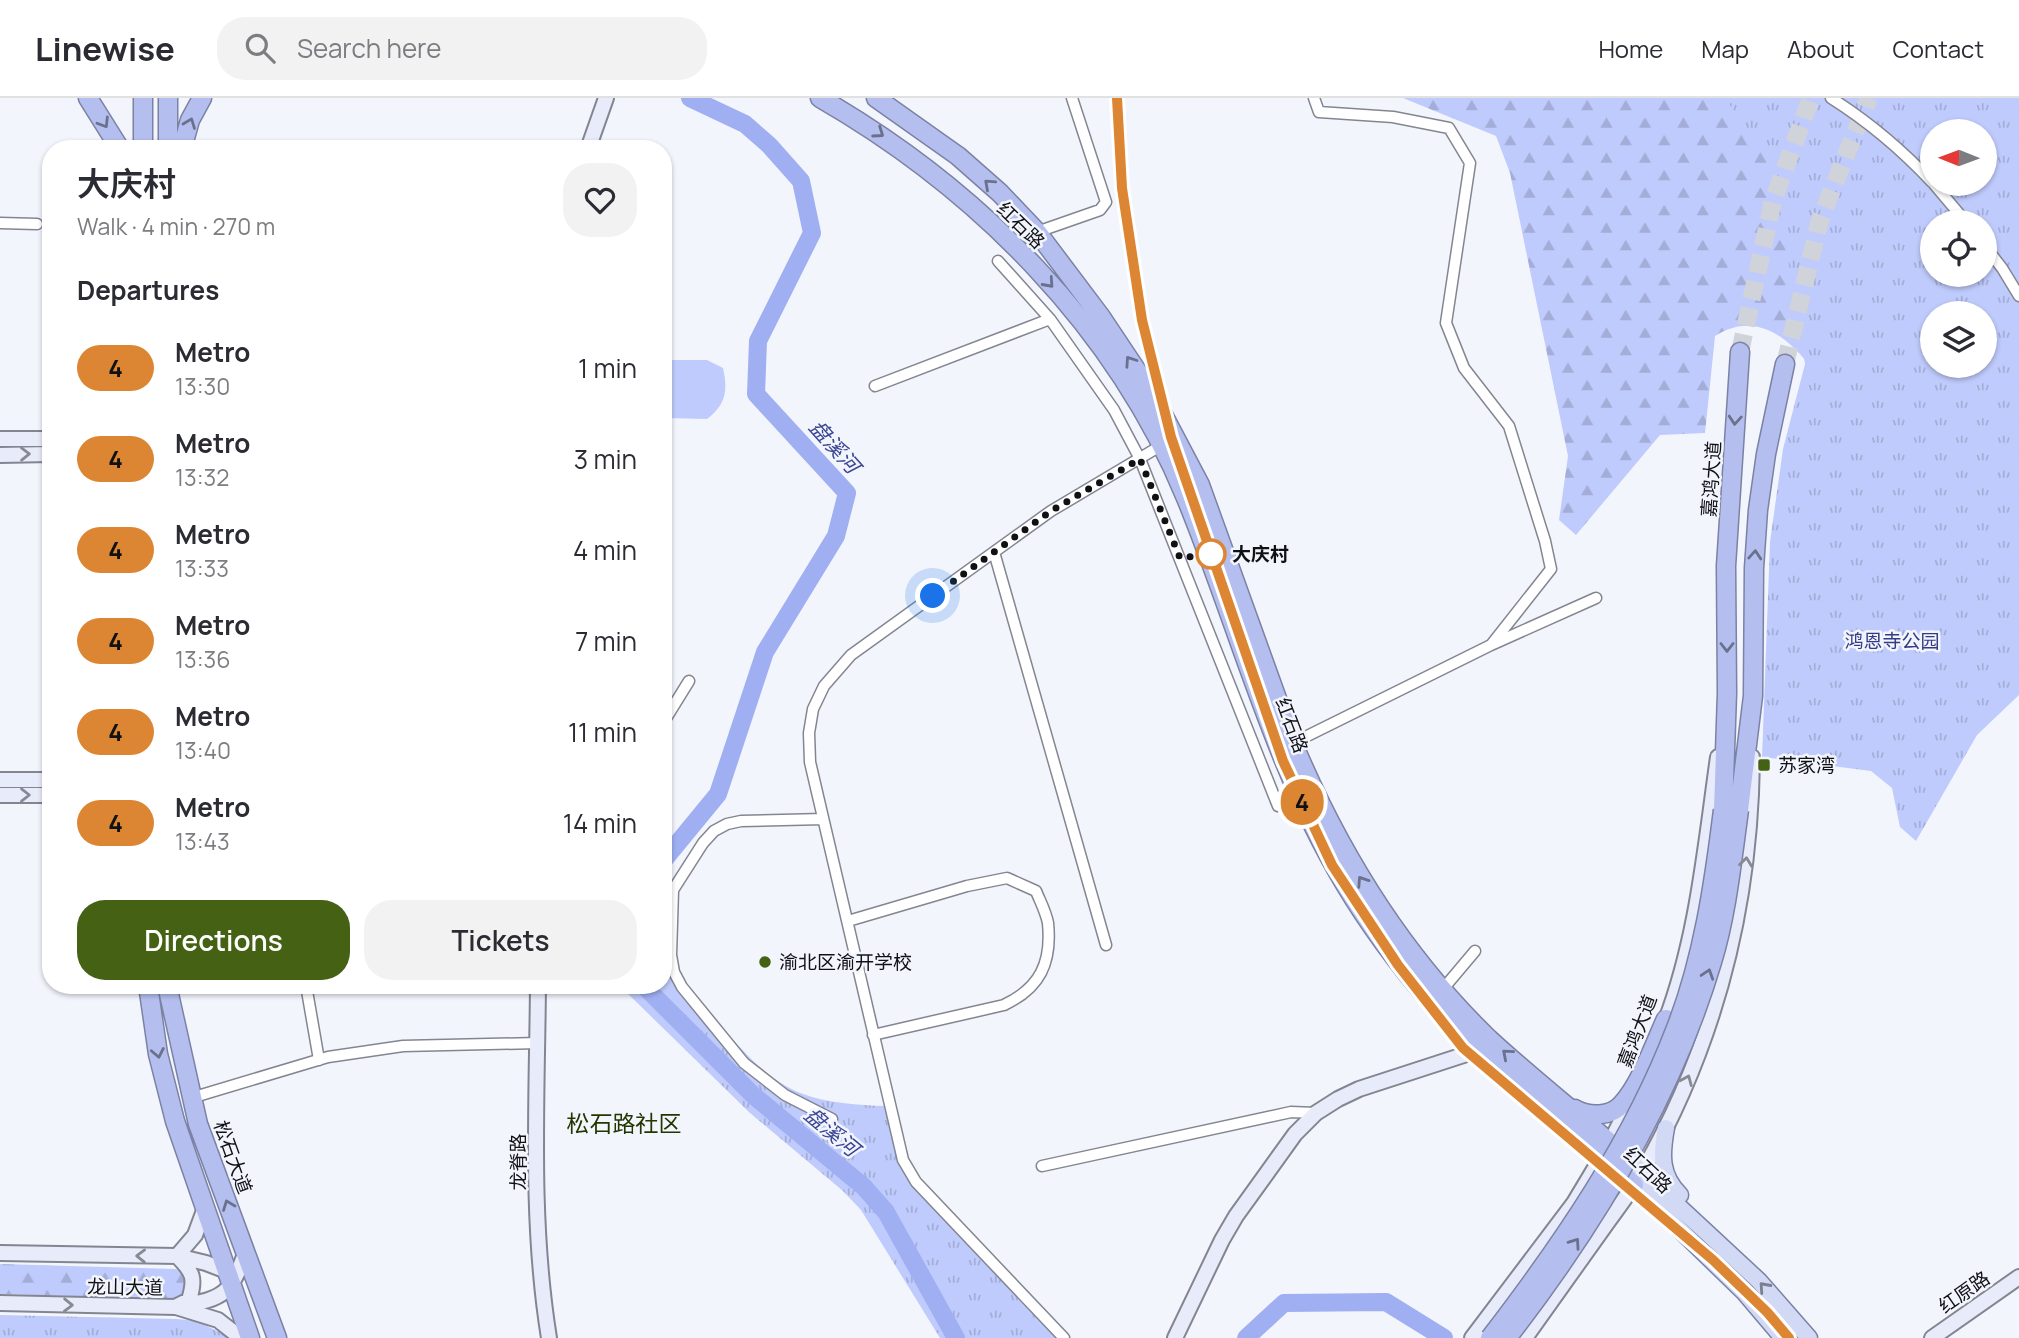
<!DOCTYPE html>
<html lang="en">
<head>
<meta charset="utf-8">
<style>
  body { margin:0; font-family:Manrope,"Noto Sans SC",sans-serif; background:#f2f2f3; color:#2b2b33; height:100vh; display:flex; flex-direction:column; font-size:26px; white-space:nowrap }
  * { box-sizing:border-box; margin:0 }
  p { font-size:23px; color:#7c7c81 }
  .icon { flex:none; width:38px; height:38px; fill:none; stroke:currentColor; stroke-width:2; stroke-linecap:round; stroke-linejoin:round }
  .map { position:relative; flex:1; overflow:hidden }
  .drawer { position:absolute; left:42px; top:42px; width:630px; height:854px; display:flex; flex-direction:column; background:#fff; border-radius:28px; box-shadow:0 2px 5px #0004 }
  .drawer>* { flex:none }
  .badge { padding:0 14px; border-radius:23px; font-size:24px; line-height:46px }
  .needle { width:46px; rotate:271deg }
  .fabs { position:absolute; left:1920px; top:21px; display:grid; gap:14px }
  .fabs a { display:grid; place-items:center; width:77px; height:77px; border-radius:50%; background:#fff; box-shadow:0 2px 5px #0004; font-size:35px }
  .you { position:absolute; width:35px; height:35px; margin:-18px; border:5px solid #fff; border-radius:50%; background:#1a73e8; box-shadow:0 0 0 10px #1a73e833 }
  .map>.badge { position:absolute; translate:-50% -50%; box-shadow:0 0 0 4px #fff }
  h2 { padding:0 35px; font-size:26px; line-height:63px }
  .round { display:grid; place-items:center; flex:none; width:74px; height:74px; border-radius:28px; background:#f2f2f3 }
  .summary { display:flex; align-items:center; justify-content:space-between; height:119px; padding:0 35px }
  h1 { font-size:33px; font-weight:600; line-height:52px }
  .primary-button { display:flex; gap:14px; margin-top:auto; padding:14px 35px }
  .primary-button a { flex:1; height:80px; border-radius:28px; background:#456214; color:#fff; font-size:28px; font-weight:600; line-height:80px; text-align:center }
  .primary-button a+a { background:#f2f2f3; color:#2b2b33 }
  ul { padding:0; list-style:none }
  li { display:flex; align-items:center; gap:21px; height:91px; padding:0 35px }
  li div { flex:1 }
  li b { display:block; font-size:26px }
  li em { font-style:normal }
  li .badge { min-width:77px; font-weight:700; text-align:center }
  header { display:flex; align-items:center; gap:42px; box-sizing:border-box; height:98px; padding:0 35px; background:#fff; border-bottom:2px solid #e1e1e2 }
  header strong { font-size:33px }
  nav { display:flex; gap:38px; margin-inline-start:auto; font-size:24px }
  .search { width:490px; height:63px; background:#f2f2f3; display:flex; align-items:center; gap:18px; box-sizing:border-box; padding:0 24px; border-radius:28px; color:#7c7c81; font-size:26px }
  .map>svg:first-child { display:block }
  .green { fill:#bfcbfc }
  .forest { fill:url(#forest-firs); fill-rule:evenodd }
  .park { fill:url(#park-tufts); fill-rule:evenodd }
  .lines { fill:none; stroke-linecap:round; stroke-linejoin:round }
  .river { stroke:#9faff1; stroke-width:18 }
  .highway-tunnel { stroke:#d1d3da; stroke-width:18; stroke-dasharray:18 9; stroke-linecap:butt }
  .street-casing { stroke:#838691; stroke-width:13 }
  .secondary-casing { stroke:#838691; stroke-width:18 }
  .primary-casing { stroke:#7b82a3; stroke-width:19 }
  .highway-casing { stroke:#7b82a3; stroke-width:21 }
  .street { stroke:#fff; stroke-width:10 }
  .secondary { stroke:#e8ecfa; stroke-width:14 }
  .primary { stroke:#d2d9f5; stroke-width:16 }
  .highway { stroke:#b4bfef; stroke-width:18 }
  .highway-bridge-casing { stroke:#7b82a3; stroke-width:21; stroke-linecap:butt }
  .highway-bridge { stroke:#b4bfef; stroke-width:18 }
  .oneway { stroke:#6a718d }
  .oneway2 { stroke:#878993 }
  .oneway3 { stroke:#7b7f90 }
  .line-casing { stroke:#fff; stroke-width:16 }
  .line { stroke:#dc8633; stroke-width:10 }
  .walk { stroke:#101115; stroke-width:7; stroke-dasharray:0 12.6 }
  .stop-dot { fill:#fff; stroke:#dc8633; stroke-width:3.5 }
  .poi-dot { fill:#456214; stroke:#f3f5fd; stroke-width:2.5 }
  .labels { text-anchor:middle; dominant-baseline:central; stroke-width:5; stroke-linejoin:round; paint-order:stroke }
  .street-label { font-size:19px; fill:#101115; stroke:#f3f5fd }
  .stop-label { font-size:19px; font-weight:bold; fill:#101115; stroke:#f3f5fd; text-anchor:start }
  .park-label { font-size:19px; fill:#323b87; stroke:#f3f5fd }
  .poi-label { font-size:19px; fill:#101115; stroke:#f3f5fd; text-anchor:start }
  .water-label { font-size:21px; font-style:italic; fill:#3b4694; stroke:#f3f5fd }
  .quarter-label { font-size:23px; fill:#233600; stroke:#f3f5fd }
</style>
</head>
<body>
<header>
<strong>Linewise</strong>
<div class="search"><svg class="icon" aria-label="search" viewBox="0 0 24 24"><circle cx="10" cy="10" r="6"/><path d="M15 15l6 6"/></svg>Search here</div>
<nav><a>Home</a><a>Map</a><a>About</a><a>Contact</a></nav>
</header>
<div class="map">
<svg width="2019" height="1240" viewBox="0 0 2019 1240">
  <defs>
    <pattern id="forest-firs" width="22" height="20" patternUnits="userSpaceOnUse" patternTransform="scale(1.75)"><rect width="22" height="20" fill="#bfcbfc"/><path d="M5 1l3.5 6h-7zM16 11l3.5 6h-7z" fill="#a3add7"/></pattern>
    <pattern id="park-tufts" width="24" height="20" patternUnits="userSpaceOnUse" patternTransform="scale(1.75)"><rect width="24" height="20" fill="#bfcbfc"/><path d="M3 7l-1-3M5 7V3M7 7l1-3M15 17l-1-3M17 17v-4M19 17l1-3" fill="none" stroke="#a3add7"/></pattern>
  </defs>
  <rect width="100%" height="100%" fill="#f3f5fd"/>
  <path class="green" d="M663,262H707L723,270C728,293 726,306 707,321L663,320Z"/>
  <path class="forest" d="M1403,0H1822L1932,124V177H1984L2019,585L1806,263C1782,234 1752,215 1715,238L1705,335L1660,337L1576,437L1559,422L1568,358L1510,75L1496,38ZM1932,215H1984V268H1932Z
    M0,1166L176,1171L186,1178L185,1194L175,1201L0,1196Z"/>
  <path class="park" d="M1725,0H2019V597L1977,637L1916,743L1900,729L1892,690L1871,673L1762,659L1770,444L1783,351L1805,266L1773,68ZM1932,33H1984V86H1932ZM1932,124H1984V177H1932ZM1932,215H1984V268H1932Z
    M663,790L677,794C677,818 672,846 678,869C683,889 702,905 715,921C774,990 794,1005 887,1008L899,1062L1059,1240H940L861,1112L843,1093L750,1015L622,890V887H663Z
    M0,1217L177,1221L197,1223L231,1240H0Z"/>
  <g class="lines">
    <path class="river" d="M663,763L718,696L765,554L836,438L847,395L756,296L758,243L812,135L801,83L769,47L745,26L690,0
      M643,887L753,997L864,1089L886,1114L956,1240
      M1246,1240L1284,1205L1386,1204L1444,1240"/>
    <path class="highway-tunnel" d="M1740,254L1773,103L1811,0
      M1785,266L1820,122L1869,0"/>
    <defs>
      <path id="street" d="M1314,0L1319,14L1393,19L1449,30L1470,65L1446,225L1464,270L1509,328L1545,443L1551,471L1491,547
        M1831,0C1869,24 1901,51 1932,84
        M1934,86L1966,124
        M0,125L37,126
        M1037,134L1100,112L1106,104L1072,0
        M1984,147L2002,170L2019,198
        M998,163L1050,221L1114,312L1140,361L1278,708
        M875,288L1050,221
        M994,454L1106,847
        M663,625L689,583
        M1293,645L1491,547L1596,500
        M823,721L741,723L727,726L714,733L703,745L673,792L671,857L674,874L682,889L744,965L785,997L832,1021
        M848,823L967,788L1007,780L1036,793C1040,803 1046,814 1048,825C1052,865 1040,890 1004,907L873,937
        M306,887L319,962
        M1443,891L1475,853
        M191,1000L328,959L403,948L538,945
        M1042,1068L1291,1014L1316,1015
        M1064,1240L916,1084L903,1062L810,664L809,635L813,611L824,588L851,557L1051,413L1162,347"/>
      <path id="secondary" d="M588,51L606,0
        M0,341H51
        M0,357L51,356
        M0,682H51
        M0,697H51
        M538,887C537,1005 530,1123 549,1240
        M1663,930C1697,844 1705,750 1718,659
        M0,1155L177,1158L195,1137L205,1110
        M177,1158L206,1165L232,1175
        M177,1158C193,1174 196,1180 189,1202L177,1208
        M0,1205L176,1209L218,1222L241,1240
        M180,1208C225,1201 231,1195 246,1153
        M1175,1240L1222,1142L1236,1118L1295,1036L1316,1015L1338,1001L1359,991L1479,952
        M1472,1240L1574,1105L1610,1045L1634,997
        M1525,1240C1551,1204 1576,1168 1602,1132C1616,1112 1632,1092 1644,1071C1716,944 1751,804 1752,659
        M1932,1240L2019,1179"/>
      <path id="primary" d="M1666,1030C1661,1057 1660,1077 1680,1097
        M1619,1053L1759,1183L1809,1240
        M1634,1087L1745,1195L1783,1240"/>
      <path id="highway" d="M88,0L120,51
        M820,0C978,91 1116,229 1186,400C1239,529 1273,666 1345,786C1370,828 1400,868 1432,905C1491,972 1567,1026 1634,1087
        M876,0L958,58L1000,95L1037,134L1101,219L1151,294L1200,387L1293,645C1339,755 1403,858 1489,941C1528,977 1570,1010 1610,1045
        M143,51V0
        M168,51V0
        M182,51L190,22L202,0
        M1723,712L1727,595L1726,468L1740,254
        M1739,712L1753,598L1754,470L1758,412L1766,356L1785,266
        M148,887L158,956L175,1023L250,1240
        M167,887L198,1026L277,1240
        M1575,1011C1589,1019 1611,1019 1622,1006C1640,987 1655,945 1666,921"/>
    </defs>
    <use href="#street" class="street-casing"/>
    <use href="#secondary" class="secondary-casing"/>
    <use href="#primary" class="primary-casing"/>
    <use href="#highway" class="highway-casing"/>
    <use href="#street" class="street"/>
    <use href="#secondary" class="secondary"/>
    <use href="#primary" class="primary"/>
    <use href="#highway" class="highway"/>
    <defs>
      <path id="highway-bridge" d="M1490,1240C1563,1145 1633,1043 1676,930C1703,861 1714,785 1723,712
        M1507,1240C1595,1127 1671,1002 1712,864C1727,815 1732,762 1739,712"/>
    </defs>
    <use href="#highway-bridge" class="highway-bridge-casing"/>
    <use href="#highway-bridge" class="highway-bridge"/>
  </g>
  <defs><path id="oneway-chevron" d="M-2-3.5L2.5 0L-2 3.5" fill="none" stroke-width="1.6" stroke-linecap="round" stroke-linejoin="round" transform="scale(1.75)"/></defs>
  <g class="oneway">
    <use href="#oneway-chevron" transform="translate(104 25) rotate(58)"/>
    <use href="#oneway-chevron" transform="translate(190 25) rotate(-69)"/>
    <use href="#oneway-chevron" transform="translate(879 35) rotate(35)"/>
    <use href="#oneway-chevron" transform="translate(989 86) rotate(-138)"/>
    <use href="#oneway-chevron" transform="translate(1049 185) rotate(48)"/>
    <use href="#oneway-chevron" transform="translate(1130 263) rotate(-124)"/>
    <use href="#oneway-chevron" transform="translate(1735 322) rotate(94)"/>
    <use href="#oneway-chevron" transform="translate(1755 457) rotate(-86)"/>
    <use href="#oneway-chevron" transform="translate(1727 549) rotate(90)"/>
    <use href="#oneway-chevron" transform="translate(1362 783) rotate(-123)"/>
    <use href="#oneway-chevron" transform="translate(1708 876) rotate(-72)"/>
    <use href="#oneway-chevron" transform="translate(158 955) rotate(79)"/>
    <use href="#oneway-chevron" transform="translate(1507 956) rotate(-139)"/>
    <use href="#oneway-chevron" transform="translate(228 1107) rotate(-111)"/>
    <use href="#oneway-chevron" transform="translate(1575 1145) rotate(-55)"/>
  </g>
  <g class="oneway2">
    <use href="#oneway-chevron" transform="translate(25 356) rotate(-1)"/>
    <use href="#oneway-chevron" transform="translate(25 697)"/>
    <use href="#oneway-chevron" transform="translate(1746 764) rotate(-83)"/>
    <use href="#oneway-chevron" transform="translate(1687 982) rotate(-67)"/>
    <use href="#oneway-chevron" transform="translate(141 1158) rotate(-179)"/>
    <use href="#oneway-chevron" transform="translate(68 1207) rotate(1)"/>
  </g>
  <use class="oneway3" href="#oneway-chevron" transform="translate(1764 1189) rotate(-132)"/>
  <g class="lines">
    <defs>
      <path id="line" d="M1117,0L1122,90L1142,222L1171,339L1283,663L1332,767L1398,867L1463,950L1713,1162L1767,1214L1789,1240"/>
    </defs>
    <use href="#line" class="line-casing"/>
    <use href="#line" class="line"/>
    <path class="walk" d="M933,498L1051,413L1140,361L1180,460L1211,456"/>
  </g>
  <circle class="stop-dot" cx="1211" cy="456" r="14"/>
  <g class="poi-dot">
    <rect x="1757" y="660" width="14" height="14" rx="3.5"/>
    <circle cx="765" cy="864" r="7"/>
  </g>
  <g class="labels">
    <g class="street-label">
      <text transform="translate(1021 127) rotate(44)">红石路</text>
      <text transform="translate(1711 381) rotate(-86)">嘉鸿大道</text>
      <text transform="translate(1292 627) rotate(69)">红石路</text>
      <text transform="translate(1637 933) rotate(-69)">嘉鸿大道</text>
      <text transform="translate(233 1059) rotate(70)">松石大道</text>
      <text transform="translate(518 1064) rotate(-90)">龙脊路</text>
      <text transform="translate(1648 1072) rotate(43)">红石路</text>
      <text transform="translate(125 1189) rotate(1)">龙山大道</text>
      <text transform="translate(1964 1194) rotate(-35)">红原路</text>
    </g>
    <g class="stop-label">
      <text x="1232" y="456">大庆村</text>
    </g>
    <g class="park-label">
      <text x="1892" y="543">鸿恩寺公园</text>
    </g>
    <g class="poi-label">
      <text x="1778" y="667">苏家湾</text>
      <text x="779" y="864">渝北区渝开学校</text>
    </g>
    <g class="water-label">
      <text transform="translate(835 348) rotate(48)">盘溪河</text>
      <text transform="translate(832 1033) rotate(40)">盘溪河</text>
    </g>
    <g class="quarter-label">
      <text x="624" y="1025">松石路社区</text>
    </g>
  </g>
</svg>
<div class="fabs">
<a><svg class="needle" viewBox="-14 -14 28 28"><path d="M0-13l5 13h-10z" fill="#e53935"/><path d="M0 13l5-13h-10z" fill="#7c7c81"/></svg></a>
<a><svg class="icon" aria-label="locate" viewBox="0 0 24 24"><circle cx="12" cy="12" r="6"/><path d="M12 2v4M12 18v4M2 12h4M18 12h4"/></svg></a>
<a><svg class="icon" aria-label="layers" viewBox="0 0 24 24"><path d="M12 4l9 5-9 5-9-5zM3 14l9 5 9-5"/></svg></a>
</div>
<div class="you" style="left:933px;top:498px"></div>
<b class="badge" style="left:1302px;top:704px;background:#dc8633;color:#111">4</b>
<section class="drawer">
<div class="summary"><div><h1>大庆村</h1><p>Walk · 4 min · 270 m</p></div><a class="round"><svg class="icon" aria-label="heart" viewBox="0 0 24 24"><path d="M12 20l-8-8c-3-5 5-10 8-4 3-6 11-1 8 4z"/></svg></a></div>
<h2>Departures</h2>
<ul>
<li><span class="badge" style="background:#dc8633;color:#111">4</span><div><b>Metro</b><p>13:30</p></div><em>1 min</em></li>
<li><span class="badge" style="background:#dc8633;color:#111">4</span><div><b>Metro</b><p>13:32</p></div><em>3 min</em></li>
<li><span class="badge" style="background:#dc8633;color:#111">4</span><div><b>Metro</b><p>13:33</p></div><em>4 min</em></li>
<li><span class="badge" style="background:#dc8633;color:#111">4</span><div><b>Metro</b><p>13:36</p></div><em>7 min</em></li>
<li><span class="badge" style="background:#dc8633;color:#111">4</span><div><b>Metro</b><p>13:40</p></div><em>11 min</em></li>
<li><span class="badge" style="background:#dc8633;color:#111">4</span><div><b>Metro</b><p>13:43</p></div><em>14 min</em></li>
</ul>
<div class="primary-button"><a>Directions</a><a>Tickets</a></div>
</section>
</div>
</body>
</html>
